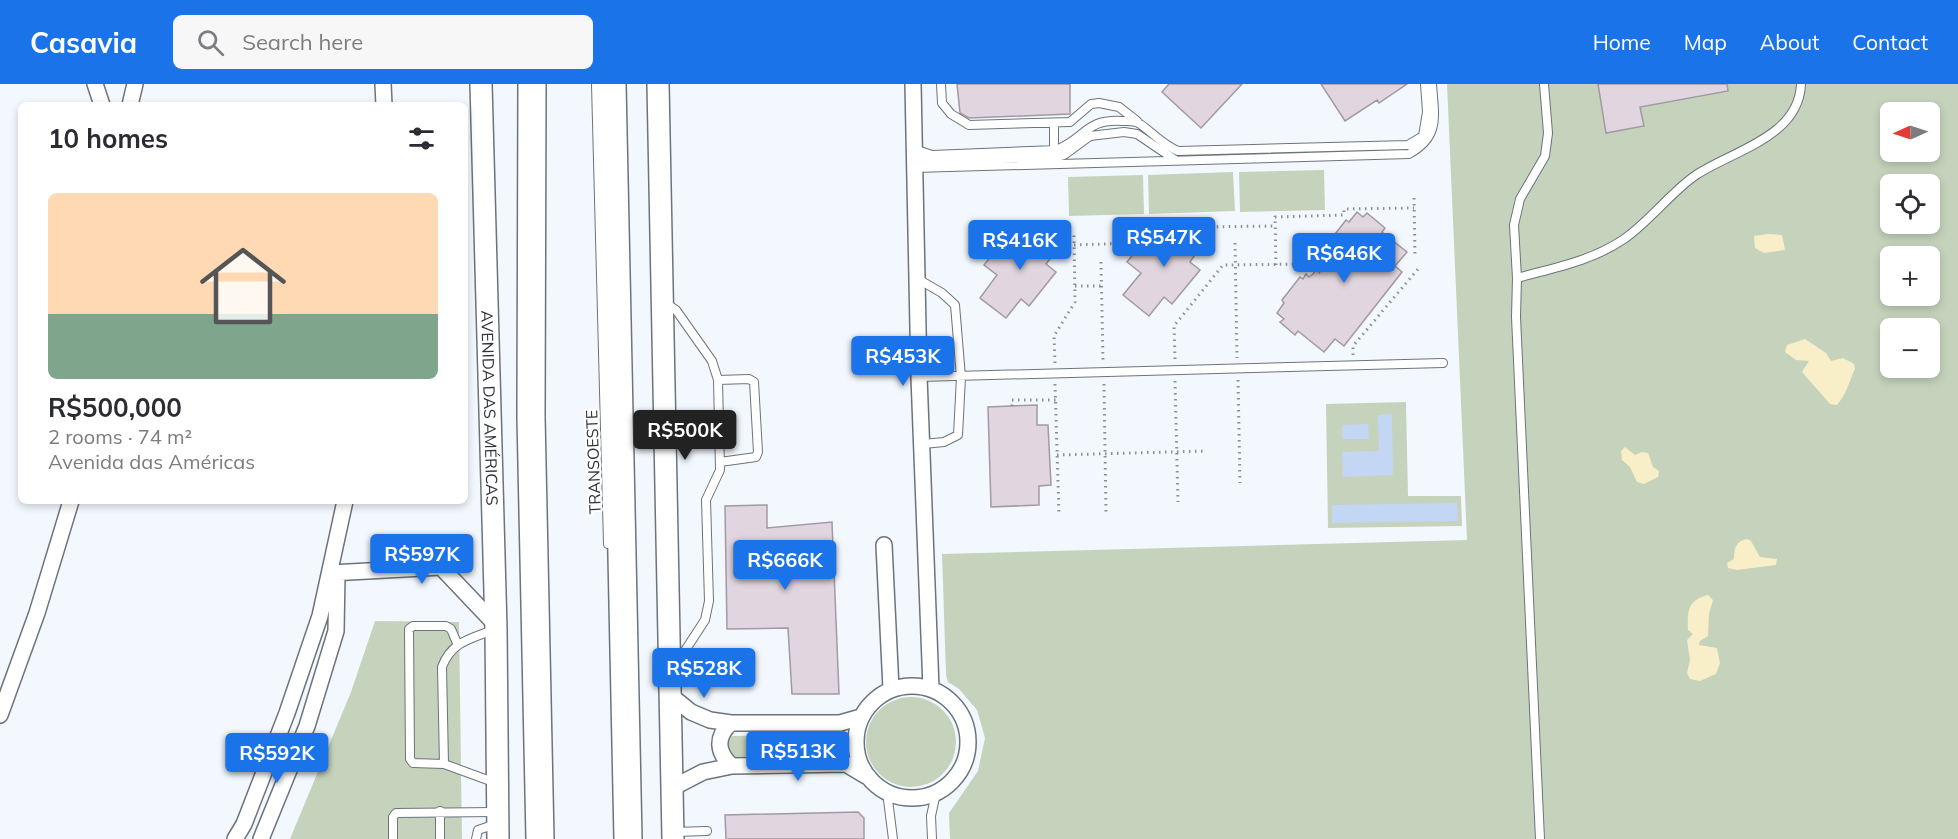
<!DOCTYPE html>
<html lang="en">
<head>
<meta charset="utf-8">
<style>
	:root { --surface:#fff; --page:#f7f7f7; --text:#2b2b33; --muted:#7c7c81; --line:#e1e1e2; --accent:#1a73e8 }
	body { margin:0; font-family:Mulish,sans-serif; background:var(--page); color:var(--text); height:100vh; display:flex; flex-direction:column; font-size:22px; white-space:nowrap }
	* { box-sizing:border-box; margin:0 }
	p { font-size:20px; color:var(--muted) }
	.icon { flex:none; width:33px; height:33px; fill:none; stroke:currentColor; stroke-width:2; stroke-linecap:round; stroke-linejoin:round }
	.map { position:relative; flex:1; overflow:hidden }
	.sheet { position:absolute; left:18px; top:18px; width:450px; height:402px; display:flex; flex-direction:column; background:var(--surface); border-radius:9px; box-shadow:0 3px 9px #0003 }
	.sheet>* { flex:none }
	.needle { width:39px; rotate:267deg }
	.buttons { position:absolute; left:1880px; top:18px; display:grid; gap:12px }
	.buttons a { display:grid; place-items:center; width:60px; height:60px; border-radius:9px; background:var(--surface); box-shadow:0 3px 9px #0003; font-size:30px }
	.price { position:absolute; translate:-50% -51px; padding:0 14px; border-radius:6px; background:var(--accent); color:#fff; font-size:20px; line-height:39px; filter:drop-shadow(0 2px 3px #0008) }
	.price::after { content:''; position:absolute; left:50%; top:36px; width:18px; height:14px; margin-left:-9px; background:inherit; clip-path:polygon(0 0,100% 0,50% 100%) }
	.price.selected { background:#222; color:#fff }
	ul { padding:0; list-style:none }
	li { display:grid; align-content:center; gap:12px; height:318px; padding:0 30px }
	li+li { border-top:2px solid var(--line) }
	li span { display:grid; place-items:center; height:186px; border-radius:9px; color:#555 }
	li>.icon { margin-inline-start:auto }
	span .icon { width:108px; height:108px; fill:#fffc; stroke-width:1 }
	li b { font-size:26px }
	h2 { display:flex; justify-content:space-between; align-items:center; height:72px; padding:0 30px; font-size:26px }
	header { display:flex; align-items:center; gap:36px; box-sizing:border-box; height:84px; padding:0 30px; background:var(--accent); color:#fff }
	header strong { font-size:28px }
	nav { display:flex; gap:33px; margin-inline-start:auto; font-size:21px }
	.search { width:420px; height:54px; background:var(--page); display:flex; align-items:center; gap:15px; box-sizing:border-box; padding:0 21px; border-radius:9px; color:var(--muted); font-size:22px }
	.map>svg:first-child { display:block }
	.green { fill:#c5d3bc; fill-rule:evenodd }
	.sand { fill:#f8eec8 }
	.water { fill:#c3d6f4 }
	.building { fill:#e1d6df; stroke:#a299a1; stroke-width:1.5 }
	.lines { fill:none; stroke-linecap:round; stroke-linejoin:round }
	.lane-casing { stroke:#6b747c; stroke-width:10 }
	.street-casing { stroke:#6b747c; stroke-width:18 }
	.secondary-casing { stroke:#6b747c; stroke-width:24 }
	.highway-casing { stroke:#6b747c; stroke-width:30 }
	.path { stroke:#8b8f94; stroke-width:3; stroke-dasharray:1.5 4.5; stroke-linecap:butt }
	.lane { stroke:#fff; stroke-width:8 }
	.street { stroke:#fff; stroke-width:15 }
	.secondary { stroke:#fff; stroke-width:21 }
	.highway { stroke:#fff; stroke-width:27 }
	.labels { text-anchor:middle; dominant-baseline:central; stroke-width:4.5; stroke-linejoin:round; paint-order:stroke }
	.street-label { font-size:16px; fill:#303337; stroke:#fff }
</style>
</head>
<body>
<header>
<strong>Casavia</strong>
<div class="search"><svg class="icon" aria-label="search" viewBox="0 0 24 24"><circle cx="10" cy="10" r="6"/><path d="M15 15l6 6"/></svg>Search here</div>
<nav><a>Home</a><a>Map</a><a>About</a><a>Contact</a></nav>
</header>
<div class="map">
<svg width="1958" height="755" viewBox="0 0 1958 755">
	<rect width="100%" height="100%" fill="#f2f8fe"/>
	<path class="green" d="M1447,0H1958V755H950L949,729L978,687L985,654L977,626L959,605L948,598L946,591L942,470L1467,456ZM1890,28H1929V68H1890ZM1890,100H1929V140H1890ZM1890,172H1929V212H1890ZM1890,244H1929V284H1890Z
		M1324,86L1325,126L1240,128L1239,88Z
		M1233,88L1235,127L1149,130L1148,91Z
		M1143,91L1144,130L1069,132L1068,93Z
		M1406,318L1408,412H1461L1462,442L1328,444L1326,320Z
		M375,537L459,538L462,755H290L351,608Z
		M866 658a45 45 0 1 1 90 0a45 45 0 1 1-90 0Z
		M829,651L837,653L840,660L837,668L828,671L732,673L726,670L725,656L731,652Z"/>
	<path class="sand" d="M1768,150L1782,151L1785,166L1764,169L1755,164L1754,152Z
		M1805,255L1826,269L1831,277L1843,274L1854,280L1855,285C1849,298 1846,311 1837,321L1830,320L1802,288L1809,277L1796,276L1785,268L1787,261Z
		M1625,363L1635,371L1642,368L1648,369L1653,383L1659,387L1658,393L1644,400L1637,398L1630,383L1622,376L1621,367Z
		M1747,455L1751,457L1760,473L1777,475L1776,481L1737,486L1728,484L1727,479L1734,475C1734,464 1736,457 1747,455Z
		M1708,511L1713,516L1709,530L1708,552L1700,557L1699,561L1717,564L1720,579L1716,590L1700,597L1690,595L1687,589L1690,576L1687,556L1693,550L1688,546C1687,527 1688,516 1708,511Z"/>
	<path class="water" d="M1392,330L1393,391L1343,393L1342,368L1379,367L1378,331Z
		M1368,340L1369,355H1342V341Z
		M1457,419L1458,437L1332,439V421Z"/>
	<path class="building" d="M957,0H1070V30L969,34L960,29Z
		M1169,0H1242L1201,44L1162,8Z
		M1321,0H1407L1379,19L1377,16L1345,37Z
		M1598,0H1727L1728,7L1640,23L1644,42L1606,49Z
		M1357,128L1363,133L1367,129L1385,144L1382,148L1407,168L1395,182L1402,188L1344,262L1335,255L1324,268L1298,247L1295,251L1280,238L1284,235L1277,229L1284,219L1282,216L1300,193L1303,195L1306,190L1309,193L1313,190L1329,169L1326,167L1330,162L1328,159L1346,136L1349,138Z
		M1178,138L1205,156L1190,178L1200,186L1172,220L1164,213L1149,232L1123,211L1141,189L1127,178L1147,153L1158,162Z
		M1038,140L1062,160L1046,180L1056,188L1029,222L1021,215L1006,234L980,214L997,191L984,181L1005,154L1018,165Z
		M1037,321V341H1048L1051,401L1039,402V421L991,423L988,323Z
		M767,421V444L832,438L839,610H792L788,544L727,545L725,422Z
		M858,728L864,734V755H726L725,731Z"/>
	<g class="lines">
		<g class="lane-casing">
			<path id="lane" d="M596,0L608,460
				M941,0L942,19L951,30L969,41L1070,38L1091,20L1099,19L1119,23L1137,37
				M914,65L932,71L1056,66C1087,54 1084,35 1122,37C1128,37 1135,36 1140,40C1153,49 1162,60 1178,67L1408,61L1423,52L1427,28L1425,0
				M1054,66V41
				M915,76L1054,74L1064,71L1090,52L1124,48L1137,50L1174,75
				M915,84L1409,70C1441,52 1434,32 1432,0
				M1517,194L1514,141L1520,115L1545,72L1548,49L1544,0
				M918,195L942,209L955,221L961,293L958,351L944,358L923,360
				M666,219L676,226L712,277L718,296L720,386L706,416L709,517L705,536L675,582
				M919,293L1443,279
				M718,296L749,295L754,298L758,368L756,373L720,378
				M493,546C470,555 451,558 442,583L444,680L496,699
				M444,680L413,679L410,675L409,545L413,542H446L451,545L457,559
				M887,708L893,755
				M440,727V755
				M674,748L707,747
				M393,755V733L396,729L496,728
				M476,755L478,746L496,740
				M932,755L931,732L936,709
				M1540,755L1516,233L1517,194C1553,184 1592,177 1624,155C1650,137 1672,107 1696,91C1732,67 1799,53 1801,0"/>
		</g>
		<g class="street-casing">
			<path id="street" d="M95,0L102,21
				M383,0L384,21
				M913,0L919,293L931,604
				M130,21L135,0
				M884,461L891,605
				M331,489L441,483L496,541
				M856 658a56 56 0 1 1 112 0a56 56 0 1 1-112 0Z
				M669,610L691,628L710,636L731,639H840L861,633
				M0,631L37,529L71,417
				M731,639C715,653 717,669 732,682
				M672,704L703,688L732,682L846,680L866,692
				M235,755L244,740L287,629L320,532L345,417
				M261,755L307,642L336,547L337,490"/>
		</g>
		<g class="secondary-casing">
			<g id="secondary">
				<path id="s1" d="M481,0L496,545L498,755"/>
				<path d="M658,0L673,755"/>
			</g>
		</g>
		<g class="highway-casing">
			<path id="highway" d="M532,0L531,333L540,755
				M612,0L628,755"/>
		</g>
		<path class="path" d="M1414,114L1415,173
			M1235,159L1237,274
			M1074,161L1136,159L1154,136L1199,135V143L1275,142
			M1101,178L1103,278
			M1276,181L1275,133L1344,131V125L1414,124
			M1075,202H1101
			M1353,271V262L1418,185
			M1175,275L1174,242L1223,181L1309,180L1322,190
			M1055,279L1054,252L1075,218L1074,151
			M1238,296L1240,399
			M1175,297L1178,418
			M1055,300L1059,431
			M1104,300L1106,429
			M1012,322V316H1056
			M1057,371L1206,367"/>
		<use href="#lane" class="lane"/>
		<use href="#street" class="street"/>
		<use href="#secondary" class="secondary"/>
		<use href="#highway" class="highway"/>
	</g>
	<g class="labels">
		<g class="street-label">
			<text stroke="none"><textPath href="#s1" startOffset="324">AVENIDA DAS AMÉRICAS</textPath></text>
			<text transform="translate(593 378) rotate(-92)">TRANSOESTE</text>
		</g>
	</g>
</svg>
<div class="buttons">
<a><svg class="needle" viewBox="-14 -14 28 28"><path d="M0-13l5 13h-10z" fill="#e53935"/><path d="M0 13l5-13h-10z" fill="#7c7c81"/></svg></a>
<a><svg class="icon" aria-label="locate" viewBox="0 0 24 24"><circle cx="12" cy="12" r="6"/><path d="M12 2v4M12 18v4M2 12h4M18 12h4"/></svg></a>
<a>+</a>
<a>−</a>
</div>
<b class="price" style="left:1164px;top:184px">R$547K</b>
<b class="price" style="left:1020px;top:187px">R$416K</b>
<b class="price" style="left:1344px;top:200px">R$646K</b>
<b class="price" style="left:903px;top:303px">R$453K</b>
<b class="price selected" style="left:685px;top:377px">R$500K</b>
<b class="price" style="left:422px;top:501px">R$597K</b>
<b class="price" style="left:785px;top:507px">R$666K</b>
<b class="price" style="left:704px;top:615px">R$528K</b>
<b class="price" style="left:798px;top:698px">R$513K</b>
<b class="price" style="left:277px;top:700px">R$592K</b>
<section class="sheet">
<h2>10 homes<svg class="icon" aria-label="filters" viewBox="0 0 24 24"><path d="M4 7h16M4 17h16"/><circle cx="9" cy="7" r="2"/><circle cx="15" cy="17" r="2"/></svg></h2>
<ul>
<li><span style="background:linear-gradient(#ffd9b3 65%,#7fa58c 0)"><svg class="icon" aria-label="home" viewBox="0 0 24 24"><path d="M3 11l9-7 9 7M6 9v11h12V9"/></svg></span><div><b>R$500,000</b><p>2 rooms · 74 m²</p><p>Avenida das Américas</p></div></li>
</ul>
</section>
</div>
</body>
</html>
